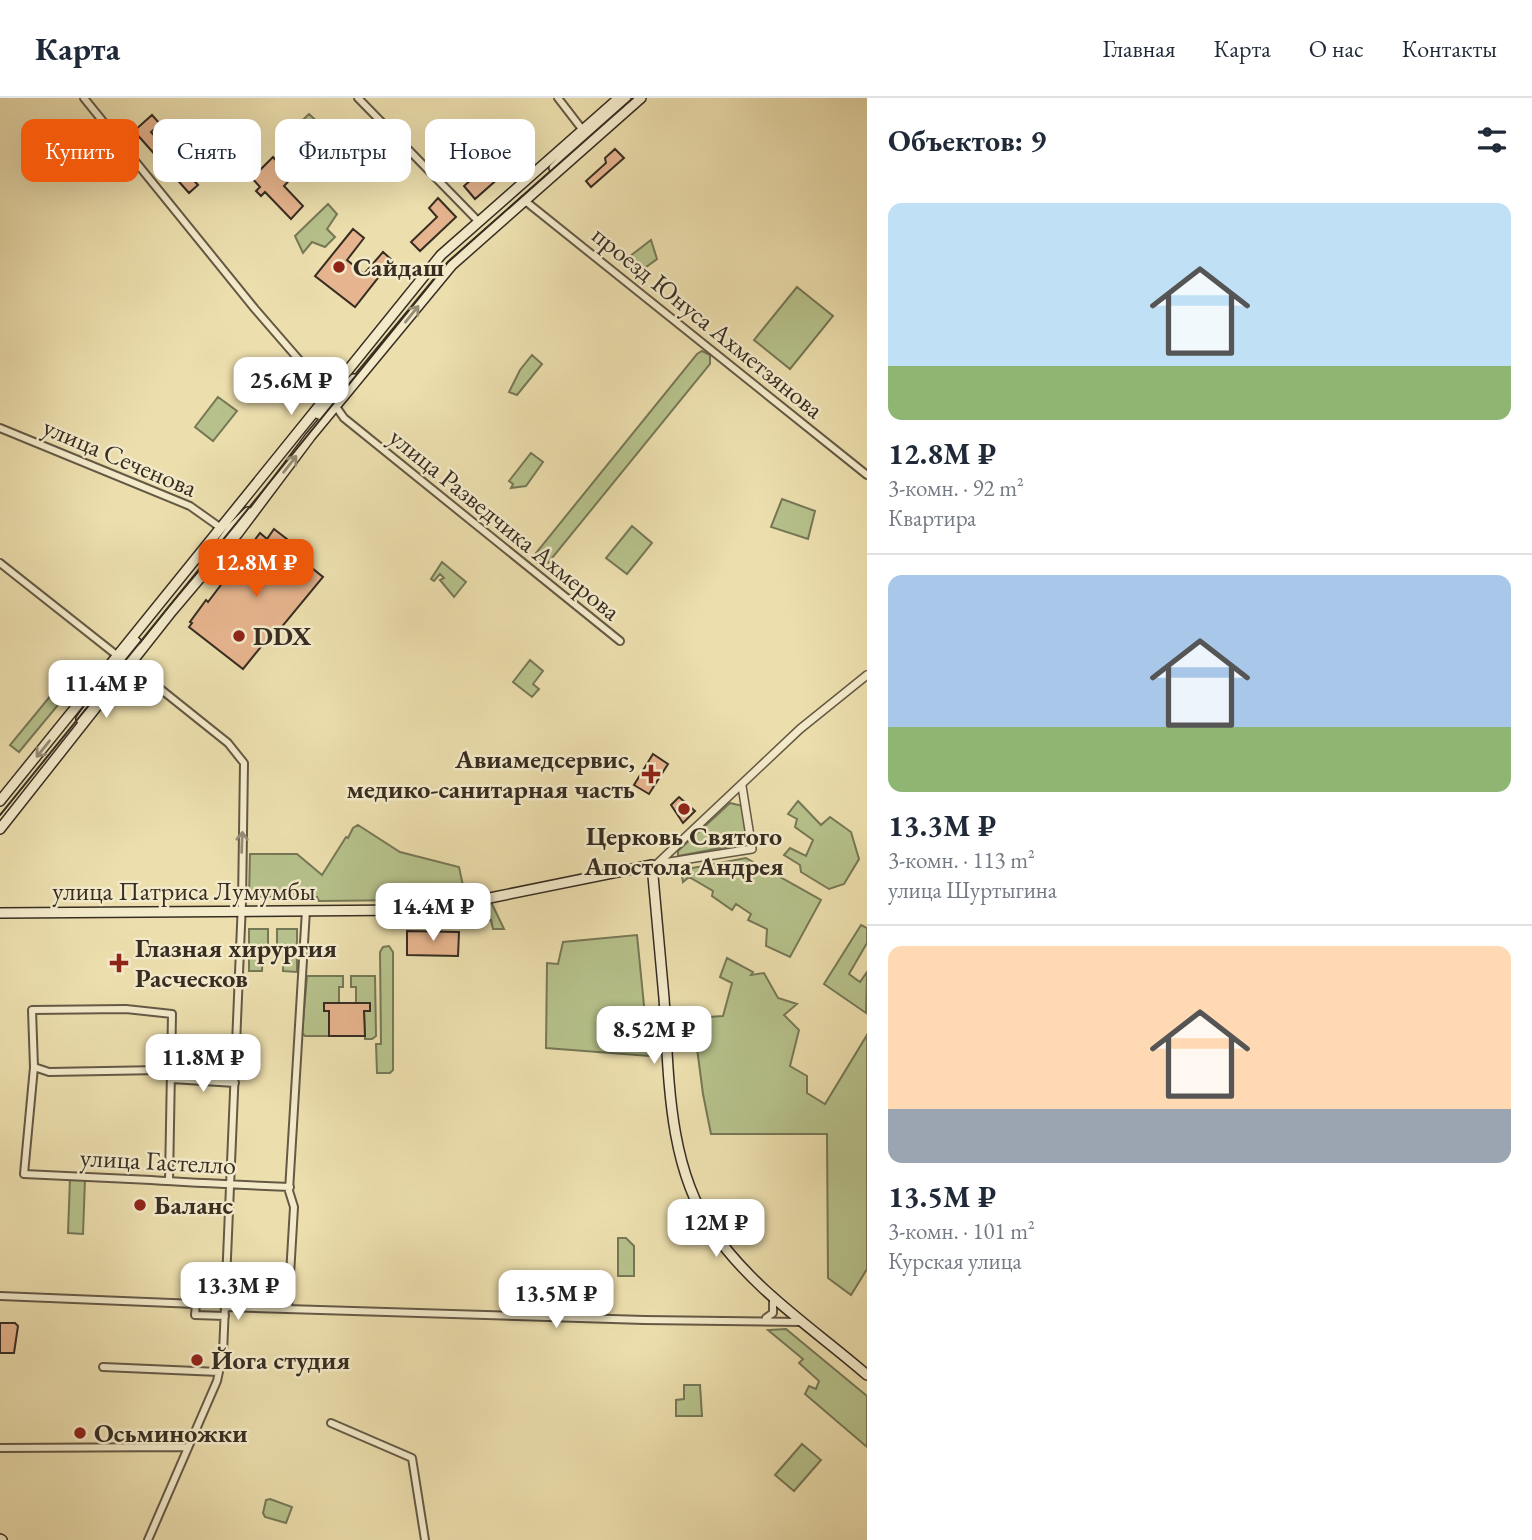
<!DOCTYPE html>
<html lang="ru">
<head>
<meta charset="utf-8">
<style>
	:root { --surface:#fff; --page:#f2f2f3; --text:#1f2937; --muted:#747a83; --line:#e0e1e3; --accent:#ea580c }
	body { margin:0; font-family:"EB Garamond",serif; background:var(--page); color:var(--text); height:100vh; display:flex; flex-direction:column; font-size:26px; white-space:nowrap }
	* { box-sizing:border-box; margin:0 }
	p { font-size:23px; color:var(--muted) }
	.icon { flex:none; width:38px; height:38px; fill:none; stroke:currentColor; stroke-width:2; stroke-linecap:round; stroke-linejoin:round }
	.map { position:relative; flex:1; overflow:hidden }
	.side { display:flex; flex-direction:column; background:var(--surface); width:665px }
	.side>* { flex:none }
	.banner { position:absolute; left:21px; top:21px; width:665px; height:63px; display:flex; gap:14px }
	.price { position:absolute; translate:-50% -60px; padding:0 16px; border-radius:14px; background:#fff; color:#222; font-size:23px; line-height:46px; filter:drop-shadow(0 2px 4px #0008) }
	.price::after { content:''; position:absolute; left:50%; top:42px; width:21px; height:16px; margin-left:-10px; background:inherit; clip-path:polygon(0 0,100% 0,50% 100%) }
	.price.on { background:var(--accent); color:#fff }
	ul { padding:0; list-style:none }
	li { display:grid; align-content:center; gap:14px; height:371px; padding:0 21px }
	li+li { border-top:2px solid var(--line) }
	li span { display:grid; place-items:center; height:217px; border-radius:14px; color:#555 }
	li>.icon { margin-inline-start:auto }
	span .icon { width:126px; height:126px; fill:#fffc; stroke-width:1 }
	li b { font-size:30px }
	h2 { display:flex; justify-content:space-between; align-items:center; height:84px; padding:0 21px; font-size:30px }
	.chip { padding:0 24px; border-radius:14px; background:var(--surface); box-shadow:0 7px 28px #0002; font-size:24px; line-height:63px }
	.chip.on { background:var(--accent); color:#fff }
	header { display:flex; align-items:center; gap:42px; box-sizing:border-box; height:98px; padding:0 35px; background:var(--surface); border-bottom:2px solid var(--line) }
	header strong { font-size:33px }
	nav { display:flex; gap:38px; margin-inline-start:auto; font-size:24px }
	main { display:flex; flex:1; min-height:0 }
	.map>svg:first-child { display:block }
	.green { fill:#b6c18b; stroke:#767756; stroke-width:2 }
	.building { fill:#e6b48e; stroke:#372d22; stroke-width:2 }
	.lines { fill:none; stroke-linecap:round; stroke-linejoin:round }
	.minor-casing { stroke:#645945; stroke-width:10 }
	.tertiary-casing { stroke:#645945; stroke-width:10 }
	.secondary-casing { stroke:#372d22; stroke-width:12 }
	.minor { stroke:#f3eaca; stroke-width:6 }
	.tertiary { stroke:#f3eaca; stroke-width:7 }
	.secondary { stroke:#f3eaca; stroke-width:9 }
	.tram { stroke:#372d22; stroke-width:2 }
	.oneway { stroke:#958c76 }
	.poi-dot { fill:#8f2418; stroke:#f3eaca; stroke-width:2.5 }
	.labels { text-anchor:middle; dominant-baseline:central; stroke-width:5; stroke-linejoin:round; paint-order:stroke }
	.poi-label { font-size:26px; font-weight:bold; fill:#372d22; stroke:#f3eaca; text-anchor:start }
	.street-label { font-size:26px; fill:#372d22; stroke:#f3eaca }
</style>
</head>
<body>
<header>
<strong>Карта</strong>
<nav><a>Главная</a><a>Карта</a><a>О нас</a><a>Контакты</a></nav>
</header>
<main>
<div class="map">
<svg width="867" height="1442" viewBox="0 0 867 1442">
	<rect width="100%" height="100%" fill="#ecdead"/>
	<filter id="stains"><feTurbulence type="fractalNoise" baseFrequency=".00286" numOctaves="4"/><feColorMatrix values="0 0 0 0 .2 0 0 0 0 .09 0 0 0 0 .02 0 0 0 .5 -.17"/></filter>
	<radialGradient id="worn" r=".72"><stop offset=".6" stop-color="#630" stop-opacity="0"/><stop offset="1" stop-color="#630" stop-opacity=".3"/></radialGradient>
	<path class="green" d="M309,16L325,31L305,51L289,35Z
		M328,106L337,116L327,131L335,139L325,149L312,144L303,155L295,138Z
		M651,142L657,161L635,177L625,162Z
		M797,189L833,218L790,271L754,242Z
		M702,253L710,257V266L548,465H537L536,455L697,256Z
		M532,257L542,266L517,297L509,294L520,272Z
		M218,299L237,313L213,343L195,329Z
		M531,355L543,364L526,388L511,390L513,386L509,383Z
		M782,401L815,413L808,441L771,429Z
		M632,428L652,445L627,476L606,460Z
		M442,464L466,484L454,499L440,482L444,480L440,476L434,483L431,481Z
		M530,562L543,573L533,586L539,591L532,599L513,584Z
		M52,596L57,600L58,607L19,654L10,647Z
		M798,703L821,727L830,719L851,734L859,761L844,786L829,791L801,774L800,767L784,757L790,750L806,758L813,742L795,729L797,721L788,716Z
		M730,705L743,708L746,743L742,746L678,758V753Z
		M358,727L400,754L459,769L464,792L411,802L319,803L317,799H249L250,756H297L322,777L346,739L348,740L353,730Z
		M746,760L821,802L790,859L766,848L767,831L748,822L751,816L736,806L732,812L712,798L713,793L689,779L683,784L681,772Z
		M492,806L504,831H493L491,822L466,824L465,814L470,810Z
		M861,827L867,830V845L849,876L860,884L867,874L866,915L824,886Z
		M249,831H268V849H263L262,873H249Z
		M277,831H297V874L283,873L284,849H277Z
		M637,837L649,958L546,950L547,865L558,866L563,844Z
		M389,848L393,854V972L390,975H377L376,946H381L380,854L383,849Z
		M727,860L753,874L751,877L764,875L778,900L797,906L784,917L799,932L790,968L807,978V995L825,1006L867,937V1171L851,1197L828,1180L827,1036H711L703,996L693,920L723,918L732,885L720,879Z
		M307,878H343V889H339V905H324L325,913H329V938H305L302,935Z
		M351,878H375L376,938L372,941H365L364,913H370V905H356V889H351Z
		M70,1080L85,1081L83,1136L68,1135Z
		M618,1140H626L634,1148V1178H618Z
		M786,1231L867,1298V1349L805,1296L809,1288L816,1291L819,1283L799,1265L803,1261L768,1232Z
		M684,1287H700L702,1318H676V1302L684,1301Z
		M802,1346L821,1362L794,1393L775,1377Z
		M270,1401L292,1409L286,1425L265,1419L263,1415L266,1402Z"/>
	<path class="building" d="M152,17L160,26L151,34L198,87L189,95L134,33Z
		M506,51L517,64L475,101L464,88Z
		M615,51L624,60L591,89L586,83L606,65L605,60Z
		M273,59L279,66L283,63L295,76L284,88L303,108L291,121L265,94L261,98L256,93L260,89L252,80Z
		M438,100L456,119L420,153L411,144L437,119L429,110Z
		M353,131L364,140L347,162L364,176L383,154L392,162L355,209L315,178Z
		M274,431L292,445L290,448L304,459L302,462L323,479L271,542L268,540L243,571L189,529L192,525L190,524L206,502L208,504L260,435L267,441Z
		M653,656L668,666L649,696L634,687Z
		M679,699L695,713L683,725L671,707Z
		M407,833L459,834L458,858L407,857Z
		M324,905H370V913H364L365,938H329V913H324Z
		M0,1225H15L18,1228L14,1255H0Z"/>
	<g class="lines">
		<g class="minor-casing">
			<path id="minor" d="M84,0L255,211L320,286L344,320L620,543
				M358,0L479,124
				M558,0L585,35
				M524,102L867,377
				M0,330L190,408L221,430
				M0,465L119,559
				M128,565L228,645L244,665L242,804L223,1255L217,1283L148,1442
				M34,969L49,974L161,972L172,981L235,985
				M169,1083L172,916L126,911L32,912L34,969L24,1076L151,1082C197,1085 243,1087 290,1089
				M0,1198L196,1206L195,1217L225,1218
				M225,1209L644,1222L801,1224
				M288,1211L294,1109L289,1093L306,812
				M766,1220L773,1215V1198
				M103,1269L219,1274
				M331,1325L412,1360L425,1442
				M0,1350L187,1349"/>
		</g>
		<g class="tertiary-casing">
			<path id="tertiary" d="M657,766L800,631L867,577
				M657,766L752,751L742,688"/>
		</g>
		<g class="secondary-casing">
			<path id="secondary" d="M554,70L626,0
				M319,316L354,281
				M208,463L232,430L248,414
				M81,621L136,544
				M0,703L441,157L619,0
				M0,731L172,513L238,435L310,339L452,167L641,0
				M0,815L411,812L445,809L652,767C656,811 660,855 664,900C669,976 667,1066 712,1132C752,1191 814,1231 867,1277
				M0,1441L2,1442"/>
		</g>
		<use href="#minor" class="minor"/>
		<use href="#tertiary" class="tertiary"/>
		<use href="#secondary" class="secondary"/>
		<path class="tram" d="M0,717L448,164L633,0"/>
	</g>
	<defs><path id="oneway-shaft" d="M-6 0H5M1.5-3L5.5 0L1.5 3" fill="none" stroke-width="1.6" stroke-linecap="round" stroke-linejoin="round" transform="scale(1.75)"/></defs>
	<g class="oneway">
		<use href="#oneway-shaft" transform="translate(412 216) rotate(-51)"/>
		<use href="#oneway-shaft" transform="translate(290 366) rotate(-52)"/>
		<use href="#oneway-shaft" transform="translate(43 651) rotate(129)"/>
		<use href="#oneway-shaft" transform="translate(242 744) rotate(-88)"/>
	</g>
	<g class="poi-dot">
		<circle cx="339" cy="169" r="7"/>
		<circle cx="239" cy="538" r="7"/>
		<path d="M647.5 665.5h7v7h7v7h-7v7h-7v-7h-7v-7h7z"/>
		<circle cx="684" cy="711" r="7"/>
		<path d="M115.5 854.5h7v7h7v7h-7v7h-7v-7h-7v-7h7z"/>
		<circle cx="140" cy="1107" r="7"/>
		<circle cx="197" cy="1262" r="7"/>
		<circle cx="80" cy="1335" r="7"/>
	</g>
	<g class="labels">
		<g class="poi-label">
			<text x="353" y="169">Сайдаш</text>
			<text x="253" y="538">DDX</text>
			<text x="635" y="661" text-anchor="end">Авиамедсервис,<tspan x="635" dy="30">медико-санитарная часть</tspan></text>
			<text x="684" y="738" text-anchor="middle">Церковь Святого<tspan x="684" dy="30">Апостола Андрея</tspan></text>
			<text x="135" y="850">Глазная хирургия<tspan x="135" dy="30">Расческов</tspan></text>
			<text x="154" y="1107">Баланс</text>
			<text x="211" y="1262">Йога студия</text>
			<text x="94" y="1335">Осьминожки</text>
		</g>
		<g class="street-label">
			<text transform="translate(708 224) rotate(39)">проезд Юнуса Ахметзянова</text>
			<text transform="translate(120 359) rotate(23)">улица Сеченова</text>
			<text transform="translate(505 426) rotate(39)">улица Разведчика Ахмерова</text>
			<text x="184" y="793">улица Патриса Лумумбы</text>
			<text transform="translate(158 1063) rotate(3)">улица Гастелло</text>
		</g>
	</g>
	<rect width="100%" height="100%" filter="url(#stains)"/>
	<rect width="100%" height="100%" fill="url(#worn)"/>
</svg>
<b class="price" style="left:291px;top:319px">25.6M ₽</b>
<b class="price on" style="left:256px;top:501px">12.8M ₽</b>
<b class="price" style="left:106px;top:622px">11.4M ₽</b>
<b class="price" style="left:433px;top:845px">14.4M ₽</b>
<b class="price" style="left:654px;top:968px">8.52M ₽</b>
<b class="price" style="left:203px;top:996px">11.8M ₽</b>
<b class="price" style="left:716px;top:1161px">12M ₽</b>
<b class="price" style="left:238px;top:1224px">13.3M ₽</b>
<b class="price" style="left:556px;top:1232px">13.5M ₽</b>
<div class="banner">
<a class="chip on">Купить</a>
<a class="chip">Снять</a>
<a class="chip">Фильтры</a>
<a class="chip">Новое</a>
</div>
</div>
<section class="side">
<h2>Объектов: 9<svg class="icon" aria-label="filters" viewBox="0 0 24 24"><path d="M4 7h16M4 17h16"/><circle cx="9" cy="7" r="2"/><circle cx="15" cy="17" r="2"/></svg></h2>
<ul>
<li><span style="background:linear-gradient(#bfe0f5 75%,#8fb573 0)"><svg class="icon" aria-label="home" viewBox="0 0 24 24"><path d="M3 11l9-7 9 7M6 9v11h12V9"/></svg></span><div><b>12.8M ₽</b><p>3-комн. · 92 m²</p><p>Квартира</p></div></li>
<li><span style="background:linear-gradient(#a9c7e8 70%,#8fb573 0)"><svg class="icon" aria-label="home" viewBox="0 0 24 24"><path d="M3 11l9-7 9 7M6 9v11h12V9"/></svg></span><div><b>13.3M ₽</b><p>3-комн. · 113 m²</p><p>улица Шуртыгина</p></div></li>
<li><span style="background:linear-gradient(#ffd9b3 75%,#9aa5b1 0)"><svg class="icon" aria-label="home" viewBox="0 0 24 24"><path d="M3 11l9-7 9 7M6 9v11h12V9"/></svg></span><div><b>13.5M ₽</b><p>3-комн. · 101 m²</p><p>Курская улица</p></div></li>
</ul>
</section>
</main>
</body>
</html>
